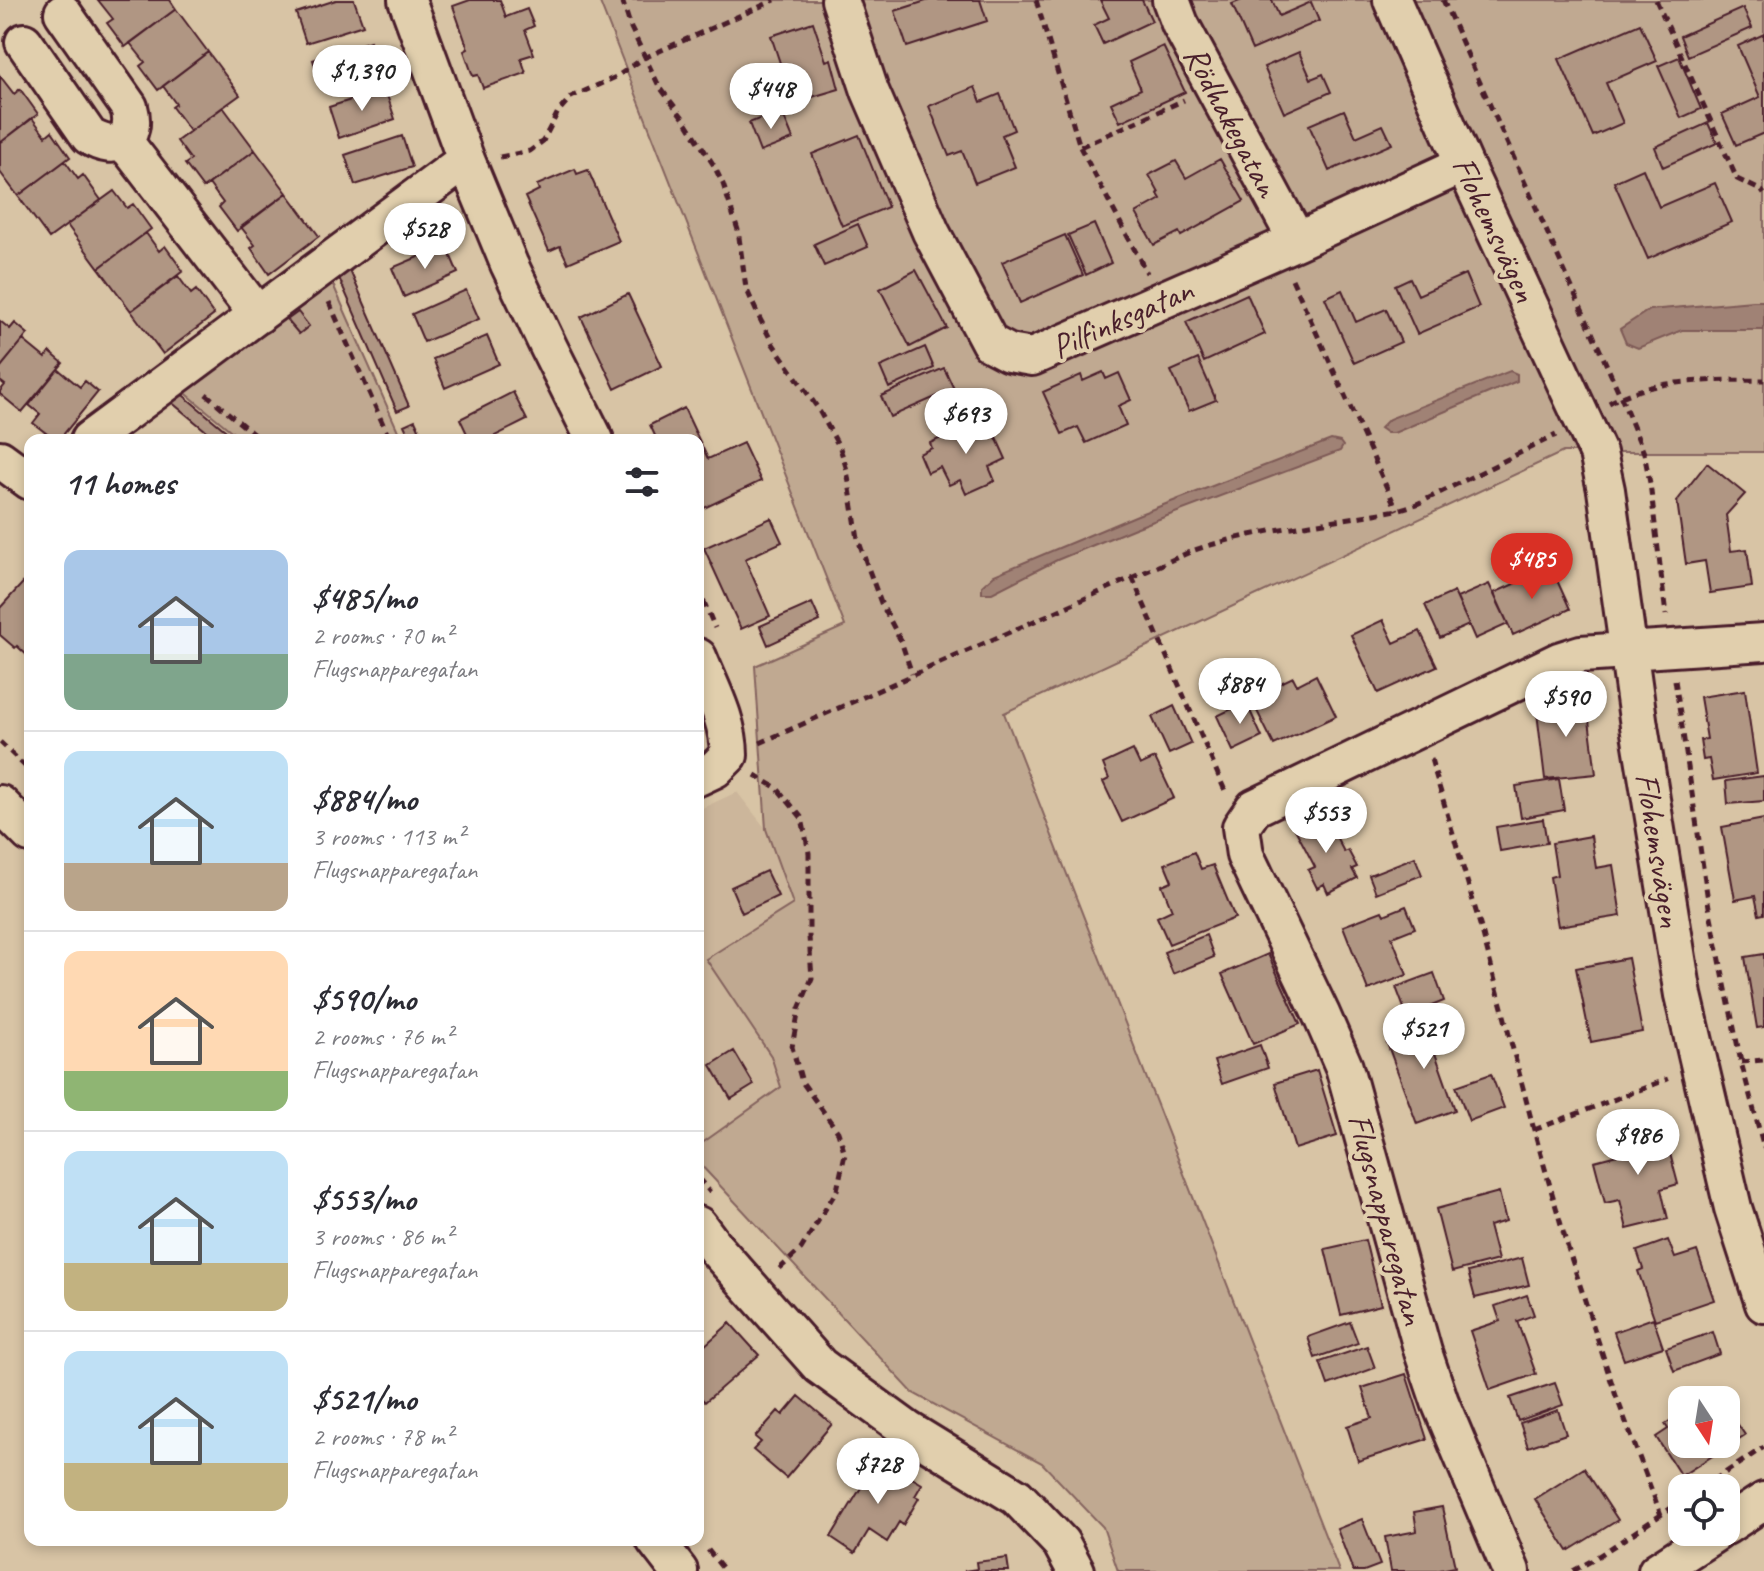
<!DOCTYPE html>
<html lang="en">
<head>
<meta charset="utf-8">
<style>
	:root { --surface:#fff; --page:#f7f7f7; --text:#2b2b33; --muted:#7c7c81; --line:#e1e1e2; --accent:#d93025 }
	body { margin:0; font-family:Caveat,sans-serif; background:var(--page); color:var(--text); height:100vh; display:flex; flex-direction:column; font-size:30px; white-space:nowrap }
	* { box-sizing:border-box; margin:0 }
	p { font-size:26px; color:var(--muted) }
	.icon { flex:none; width:44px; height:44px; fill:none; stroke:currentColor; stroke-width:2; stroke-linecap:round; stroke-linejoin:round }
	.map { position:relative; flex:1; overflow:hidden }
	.sheet { position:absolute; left:24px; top:434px; width:680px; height:1112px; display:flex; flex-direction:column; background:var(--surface); border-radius:16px; box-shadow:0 4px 12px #0003 }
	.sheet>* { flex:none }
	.needle { width:52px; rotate:168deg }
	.fabs { position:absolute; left:1668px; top:1386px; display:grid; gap:16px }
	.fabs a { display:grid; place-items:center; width:72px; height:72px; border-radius:16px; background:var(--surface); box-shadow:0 4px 12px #0003; font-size:40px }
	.price { position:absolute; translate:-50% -68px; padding:0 18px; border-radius:28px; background:#fff; color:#222; font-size:26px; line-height:52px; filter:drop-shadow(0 2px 4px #0008) }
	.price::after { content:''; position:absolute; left:50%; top:48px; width:24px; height:18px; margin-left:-12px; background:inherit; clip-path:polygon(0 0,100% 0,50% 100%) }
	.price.current { background:var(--accent); color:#fff }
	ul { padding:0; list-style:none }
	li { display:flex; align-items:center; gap:24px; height:200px; padding:0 40px }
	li+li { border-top:2px solid var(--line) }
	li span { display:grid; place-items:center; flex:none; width:224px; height:160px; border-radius:16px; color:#555 }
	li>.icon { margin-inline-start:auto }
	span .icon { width:96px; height:96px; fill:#fffc; stroke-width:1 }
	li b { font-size:34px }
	h2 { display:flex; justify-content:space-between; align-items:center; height:96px; padding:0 40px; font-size:34px }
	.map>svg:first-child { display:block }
	.built { fill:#ccb69b }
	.green { fill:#c0a991; stroke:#85645e; stroke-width:2 }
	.water { fill:#a08275; stroke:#7e5a57; stroke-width:2 }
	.building { fill:#b09683; stroke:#4a1f2b; stroke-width:2 }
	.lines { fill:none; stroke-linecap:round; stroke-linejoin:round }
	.minor-casing { stroke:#4a1f2b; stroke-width:42 }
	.path { stroke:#4a1f2b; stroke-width:5; stroke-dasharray:8 6; stroke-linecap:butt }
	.minor { stroke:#e1cfad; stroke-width:36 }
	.labels { text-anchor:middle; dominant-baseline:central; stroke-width:8; stroke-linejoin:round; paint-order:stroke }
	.street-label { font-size:34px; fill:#4a1f2b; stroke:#e1cfad }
</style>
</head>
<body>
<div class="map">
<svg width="1764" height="1571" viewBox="0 0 1764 1571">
	<rect width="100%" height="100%" fill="#d8c4a5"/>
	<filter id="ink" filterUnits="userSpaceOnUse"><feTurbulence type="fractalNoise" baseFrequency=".0125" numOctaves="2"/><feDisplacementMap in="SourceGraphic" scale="16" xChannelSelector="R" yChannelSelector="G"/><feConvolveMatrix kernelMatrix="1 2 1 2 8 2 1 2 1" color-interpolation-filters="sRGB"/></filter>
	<g filter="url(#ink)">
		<path class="built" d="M737,792L766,829L793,904L706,959L771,1056L782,1088L698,1146V810Z"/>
		<path class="green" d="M599,0H1764V452H1563L1004,713L1339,1571H1118L1103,1527L1042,1463L913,1393L698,1162V1146L781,1087L771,1056L706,959L793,904L766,829L755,666L845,626Z
			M331,280L402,440H242L176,385Z"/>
		<path class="water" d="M1753,301H1764V330H1682L1638,348L1626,343L1620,329L1649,310Z
			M1510,371L1517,374V381L1394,433H1387L1380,428L1389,419Z
			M1331,440L1340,442L1343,446L1340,451L1135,528L1057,560L992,593H982V586L994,575L1140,514Z"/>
		<path class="building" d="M98,0H170L176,9L125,47L107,23L113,19Z
			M336,0H354L363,25L306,43L296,13Z
			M470,0H500L506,17L527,9L534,26L525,30L534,54L521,58L526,73L483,88L478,75L473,76L464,51L468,49L453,6Z
			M929,0H980L987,21L907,47L895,11Z
			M1100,0H1142L1152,21L1103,44L1094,25L1109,18Z
			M1242,0H1272L1279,16L1311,2L1319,21L1252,50L1232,4Z
			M1743,8L1752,28L1688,56L1680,36Z
			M176,9L208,52L158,90L140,66L145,62L130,43Z
			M813,22L826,61L831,59L839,89L775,108L763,72L781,66L771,36Z
			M1640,24L1657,61L1606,83L1623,123L1593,136L1559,59Z
			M1764,34V133L1736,145L1722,114L1760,97L1738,46Z
			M370,41L379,71L323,90L313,60Z
			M1163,46L1185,92L1120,122L1111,103L1141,89L1129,62Z
			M208,52L240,95L190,131L172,107L176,104L163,86Z
			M1299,52L1311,79L1323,74L1331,92L1284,113L1264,67Z
			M1679,57L1701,109L1681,118L1658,66Z
			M0,76L14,94L20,89L38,114L0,143Z
			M975,87L981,102L1000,94L1014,130L1002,135L1015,167L975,183L962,151L949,156L929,106Z
			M385,89L395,119L339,138L329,107Z
			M223,107L255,150L203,188L185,164L191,160L177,141Z
			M781,110L793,139L760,152L749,123Z
			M1344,110L1356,137L1383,125L1392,144L1329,171L1309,125Z
			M32,118L46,136L52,131L70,157L18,196L0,172V143Z
			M1708,123L1717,143L1663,167L1655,147Z
			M859,135L888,207L842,226L812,154Z
			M402,136L412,167L355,185L345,155Z
			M255,150L287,193L237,231L219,207L223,203L209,184Z
			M1220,159L1244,201L1181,236L1179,232L1154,245L1136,213L1161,199L1158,194L1159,193L1149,175L1176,161L1186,178Z
			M65,161L78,179L83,175L101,200L49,238L18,196Z
			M575,169L577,174L588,170L619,241L568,263L560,246L549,251L525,197L539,190L537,185Z
			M1643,169L1659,207L1715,183L1732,222L1648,259L1614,182Z
			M114,191L127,208L133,204L151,229L99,268L67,225Z
			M287,193L319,236L269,274L251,248L255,245L241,227Z
			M858,224L868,247L824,266L814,244Z
			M1094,224L1111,263L1086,275L1068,235Z
			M146,233L159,251L165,246L183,271L131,311L99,268Z
			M1065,235L1083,275L1020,303L1002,262Z
			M446,245L458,273L404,297L392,268Z
			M348,266L409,406L397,411L336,271Z
			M916,270L947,328L910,347L880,289Z
			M1465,274L1479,307L1417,334L1395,285L1410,278L1418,295Z
			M178,276L191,294L196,290L214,315L163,354L131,311Z
			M466,290L479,319L424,342L412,314Z
			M1342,290L1356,322L1386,309L1401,342L1354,363L1325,298Z
			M628,294L662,366L615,389L581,317Z
			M1247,294L1265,334L1204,362L1186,322Z
			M298,312L309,326L299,334L287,320Z
			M0,321L10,329L15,323L28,334L0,368Z
			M487,336L499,364L445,388L433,359Z
			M23,340L45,358L50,352L63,363L22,412L0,394V391L5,385L0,381V368Z
			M925,347L934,368L889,388L880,367Z
			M1198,359L1216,400L1189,411L1171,371Z
			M944,368L954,389L890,417L881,396Z
			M58,369L80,387L85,381L98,392L59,440H55L33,423L40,414L29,405Z
			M1103,372L1106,379L1119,373L1131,400L1118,406L1126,425L1086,443L1078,427L1062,434L1043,392L1081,375L1083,381Z
			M178,391L237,440H217L170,401Z
			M513,392L527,420L487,440H470L460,419Z
			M684,408L708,459L743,443L761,481L698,511V440H657L650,425Z
			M987,417L1006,459L989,467L995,481L966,494L960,480L949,485L940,467L927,473L919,454L932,448L930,443Z
			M415,420L424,440H411L404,425Z
			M1707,463L1745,494L1726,515L1731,551L1747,549L1752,587L1710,593L1705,561L1686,564L1677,501Z
			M771,518L782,542L745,559L770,616L741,629L704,548Z
			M1551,567L1570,609L1513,635L1494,593Z
			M30,575V658L17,646L15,648L0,635V608Z
			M1489,584L1508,624L1475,639L1457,598Z
			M1454,592L1469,625L1440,638L1425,605Z
			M812,603L820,621L768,645L760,626Z
			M1383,620L1394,643L1420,631L1437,666L1378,693L1351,635Z
			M1316,675L1336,716L1274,745L1254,705L1272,696L1268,689L1293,677L1297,685Z
			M1745,690L1757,773L1713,780L1709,759L1703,760L1700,740L1707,739L1700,697Z
			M1586,697L1596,774L1545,779L1536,704Z
			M1246,702L1262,737L1233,751L1217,716Z
			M1174,706L1191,744L1169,754L1152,717Z
			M1133,750L1140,765L1155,758L1174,798L1122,822L1103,782L1109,779L1103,764Z
			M1764,776V801L1728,804L1726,781Z
			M1559,779L1564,810L1521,818L1516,786Z
			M1324,813L1344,852L1348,850L1357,867L1352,869L1357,878L1328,893L1324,884L1317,888L1308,870L1315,867L1295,829Z
			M1543,819L1547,843L1500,851L1496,827Z
			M1764,819V914L1759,915L1755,896L1735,900L1722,827Z
			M1591,836L1596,868L1613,865L1621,916L1558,926L1550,877L1557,875L1552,843Z
			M1194,852L1201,869L1213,865L1235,918L1169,944L1157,917L1172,910L1162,885L1172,881L1165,864Z
			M1415,857L1422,875L1376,893L1369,875Z
			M766,871L778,896L742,913L731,887Z
			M1406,906L1415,928L1392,937L1407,975L1368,990L1343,926L1382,911L1384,915Z
			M1206,935L1214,957L1173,974L1164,952Z
			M1268,954L1300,1024L1253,1044L1222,974Z
			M1764,954V1027L1757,1028L1745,957Z
			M1628,958L1642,1032L1591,1042L1576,968Z
			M1434,973L1444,1001L1407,1016L1396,987Z
			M1447,1021L1456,1045L1435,1053L1455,1110L1417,1124L1387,1043Z
			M1260,1045L1268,1068L1222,1084L1214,1061Z
			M734,1051L754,1085L731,1099L711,1065Z
			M698,1070L706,1080L698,1086Z
			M1317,1070L1337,1136L1295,1149L1275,1083Z
			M1491,1074L1504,1108L1469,1121L1456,1086Z
			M1652,1124L1658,1145L1667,1142L1678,1184L1661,1189L1668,1219L1627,1229L1620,1200L1605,1203L1594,1161L1621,1154L1616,1134Z
			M1499,1192L1506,1221L1489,1226L1498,1260L1452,1272L1436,1209Z
			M1365,1240L1381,1305L1341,1315L1325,1249Z
			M1668,1240L1675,1258L1697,1251L1714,1300L1655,1320L1638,1271L1643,1269L1637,1251Z
			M1522,1258L1529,1285L1475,1298L1468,1272Z
			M1527,1295L1534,1315L1517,1321L1536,1374L1490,1390L1470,1331L1500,1321L1495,1306Z
			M1653,1318L1663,1347L1624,1360L1614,1332Z
			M1350,1322L1358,1343L1315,1358L1308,1337Z
			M730,1323L759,1355L705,1402L698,1395V1342L703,1347Z
			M1713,1332L1720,1354L1674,1371L1666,1348Z
			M1367,1346L1375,1368L1328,1385L1320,1362Z
			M1406,1374L1427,1439L1358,1461L1347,1426L1372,1418L1362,1388Z
			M1555,1383L1563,1405L1518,1421L1510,1398Z
			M799,1396L832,1424L786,1478L753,1450L761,1442L755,1437L778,1411L783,1415Z
			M1726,1407L1745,1435L1681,1476L1656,1437L1668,1429L1665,1424L1682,1413V1444H1726Z
			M1558,1410L1566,1434L1528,1447L1520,1423Z
			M879,1458L922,1484L915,1496L919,1498L903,1525L899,1522L887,1542L869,1530L855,1553L831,1537Z
			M1584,1468L1618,1520L1568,1551L1535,1499Z
			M1442,1507L1455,1567L1435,1571H1391L1385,1537L1417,1531L1414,1512Z
			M1362,1519L1380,1565L1364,1571H1353L1337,1529Z
			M1007,1558L1009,1571H964L977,1569L976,1562Z"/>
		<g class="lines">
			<g class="minor-casing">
				<path id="minor" d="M407,0L466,160L509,264L549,348L595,440
					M840,0L870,91L931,232L990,343L1009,353L1032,357L1297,241L1464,164
					M1171,0L1180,24L1297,241
					M1392,0L1464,164L1598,453L1606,490L1639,726L1683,995L1733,1208L1764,1304
					M24,42L89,136C117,154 138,139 129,107L63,13
					M123,140L258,315
					M89,440L466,160
					M0,459L30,481
					M698,657C711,689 729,721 729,755L715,769L698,777
					M0,804L30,834
					M698,1225L716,1249L820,1366L908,1430L1017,1497L1061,1543L1076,1571
					M1726,1526L1764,1501
					M655,1540L679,1571
					M1511,1571L1440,1402L1423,1352L1344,1067L1321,1014L1245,855L1241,827L1254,808L1559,661L1581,654L1764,642
					M1657,1571L1717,1532"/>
			</g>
			<path class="path" d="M622,0L631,28L659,86L687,123L713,164L723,184L738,230L746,288L759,317L773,344L817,407L840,448L847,470L858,539L866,562L881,603L901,641L912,674
				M1036,0L1080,147L1184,100
				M1443,0L1621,397L1644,453L1650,483L1666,615
				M1656,0L1737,179L1762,191L1764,194
				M1080,147L1147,273
				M500,157L530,151L543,141L558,112L571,97L616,77L644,58L775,0
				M1292,279L1397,510
				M329,302L390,440
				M206,394L260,440
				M1609,403C1656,377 1711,381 1764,380
				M1132,577L1226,793
				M698,588L715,628
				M1675,680L1709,907L1741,1062L1764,1148
				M0,742L30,771
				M760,743L1192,551C1259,528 1329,523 1397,510L1417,504L1556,435
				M1431,759L1483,935L1534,1130L1566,1242L1615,1393L1661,1515
				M755,775L777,788L802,818L809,853V937L812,978L799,1009L792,1047L802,1082L838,1132L845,1154L837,1190L801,1249L777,1271
				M1741,1062L1764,1060
				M1534,1130L1668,1079
				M698,1178L710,1192
				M1702,1488L1764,1447
				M708,1550L725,1571
				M1573,1571L1591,1561L1682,1501"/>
			<use href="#minor" class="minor"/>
		</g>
	</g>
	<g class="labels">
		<g class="street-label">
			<text transform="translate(1232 121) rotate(62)">Rödhakegatan</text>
			<text transform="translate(1495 229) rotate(65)">Flohemsvägen</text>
			<text transform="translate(1122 318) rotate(-24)">Pilfinksgatan</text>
			<text transform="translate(1659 850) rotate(81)">Flohemsvägen</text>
			<text transform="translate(1387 1219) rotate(75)">Flugsnapparegatan</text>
		</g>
	</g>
</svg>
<div class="fabs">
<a><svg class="needle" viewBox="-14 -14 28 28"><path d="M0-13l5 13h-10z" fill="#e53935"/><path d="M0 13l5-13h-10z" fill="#7c7c81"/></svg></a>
<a><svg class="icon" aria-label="locate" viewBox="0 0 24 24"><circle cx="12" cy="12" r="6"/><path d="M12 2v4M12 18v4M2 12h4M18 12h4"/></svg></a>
</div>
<b class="price" style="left:362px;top:113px">$1,390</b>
<b class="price" style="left:771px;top:131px">$448</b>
<b class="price" style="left:425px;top:271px">$528</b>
<b class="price" style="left:966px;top:456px">$693</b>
<b class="price current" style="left:1532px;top:601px">$485</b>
<b class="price" style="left:1240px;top:726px">$884</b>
<b class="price" style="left:1566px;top:739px">$590</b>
<b class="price" style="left:1326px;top:855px">$553</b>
<b class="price" style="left:1424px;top:1071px">$521</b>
<b class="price" style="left:1638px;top:1177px">$986</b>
<b class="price" style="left:878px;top:1506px">$728</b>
<section class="sheet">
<h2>11 homes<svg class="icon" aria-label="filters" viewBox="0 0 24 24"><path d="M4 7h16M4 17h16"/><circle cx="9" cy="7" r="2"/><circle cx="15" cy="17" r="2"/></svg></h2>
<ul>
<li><span style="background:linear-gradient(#a9c7e8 65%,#7fa58c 0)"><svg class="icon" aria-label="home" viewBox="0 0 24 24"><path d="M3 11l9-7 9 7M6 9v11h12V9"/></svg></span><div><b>$485/mo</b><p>2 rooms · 70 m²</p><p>Flugsnapparegatan</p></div></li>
<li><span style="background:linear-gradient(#bfe0f5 70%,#b9a48a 0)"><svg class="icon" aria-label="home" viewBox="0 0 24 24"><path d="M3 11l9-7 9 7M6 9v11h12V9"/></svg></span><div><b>$884/mo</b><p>3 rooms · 113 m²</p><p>Flugsnapparegatan</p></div></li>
<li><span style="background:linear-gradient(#ffd9b3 75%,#8fb573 0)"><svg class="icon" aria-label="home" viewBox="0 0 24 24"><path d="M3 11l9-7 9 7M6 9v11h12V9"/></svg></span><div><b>$590/mo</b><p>2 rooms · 76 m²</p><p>Flugsnapparegatan</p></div></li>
<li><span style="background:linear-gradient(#bfe0f5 70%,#c2b280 0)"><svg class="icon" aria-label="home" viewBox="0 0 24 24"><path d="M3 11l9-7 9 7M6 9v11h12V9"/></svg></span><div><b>$553/mo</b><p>3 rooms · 86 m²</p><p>Flugsnapparegatan</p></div></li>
<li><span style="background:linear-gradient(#bfe0f5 70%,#c2b280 0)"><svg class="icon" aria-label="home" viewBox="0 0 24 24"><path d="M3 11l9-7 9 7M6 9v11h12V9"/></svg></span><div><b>$521/mo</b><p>2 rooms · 78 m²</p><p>Flugsnapparegatan</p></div></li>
</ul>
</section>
</div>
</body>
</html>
